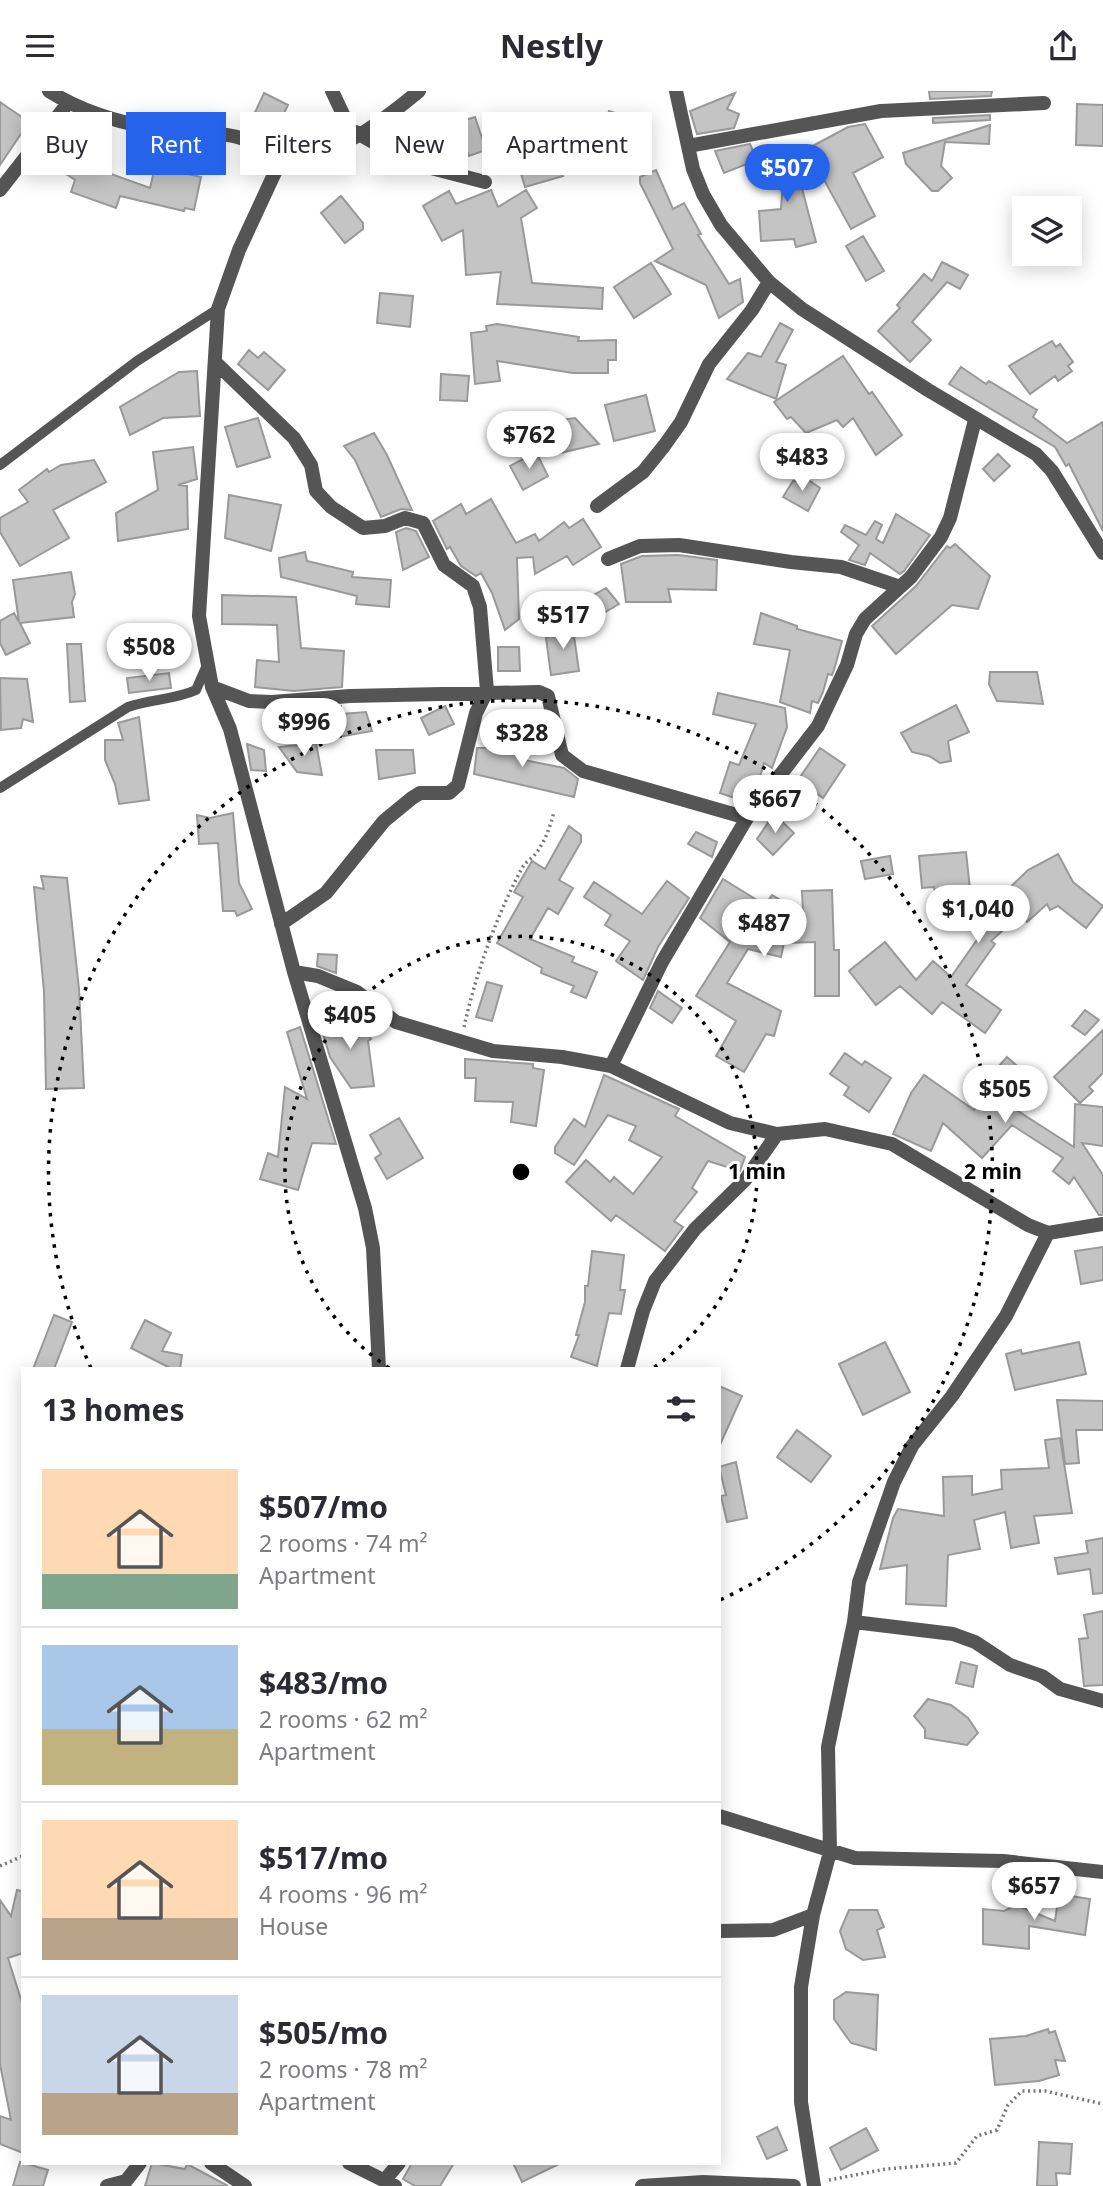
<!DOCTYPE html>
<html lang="en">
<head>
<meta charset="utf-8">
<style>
	:root { --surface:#fff; --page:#f7f7f7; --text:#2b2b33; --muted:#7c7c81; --line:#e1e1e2; --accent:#2563eb }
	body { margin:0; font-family:"Noto Sans",sans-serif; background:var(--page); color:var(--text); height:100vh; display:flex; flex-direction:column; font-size:26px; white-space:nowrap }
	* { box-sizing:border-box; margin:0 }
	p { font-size:23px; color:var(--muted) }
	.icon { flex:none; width:38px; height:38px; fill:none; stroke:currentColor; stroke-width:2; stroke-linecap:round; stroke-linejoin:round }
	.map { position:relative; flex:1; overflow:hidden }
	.sheet { position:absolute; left:21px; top:1276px; width:700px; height:798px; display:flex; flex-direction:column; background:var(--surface); border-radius:0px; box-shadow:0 4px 18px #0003 }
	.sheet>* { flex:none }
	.hud { position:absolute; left:21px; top:21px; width:700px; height:63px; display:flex; gap:14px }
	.fabs { position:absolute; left:1012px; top:105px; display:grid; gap:14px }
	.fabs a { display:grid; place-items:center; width:70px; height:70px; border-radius:0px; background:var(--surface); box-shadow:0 4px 18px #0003; font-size:35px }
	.price { position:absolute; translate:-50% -60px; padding:0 16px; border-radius:24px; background:#fff; color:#222; font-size:23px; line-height:46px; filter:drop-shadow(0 2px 4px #0008) }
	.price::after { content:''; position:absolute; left:50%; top:42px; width:21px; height:16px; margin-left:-10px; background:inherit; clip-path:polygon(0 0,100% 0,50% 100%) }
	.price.on { background:var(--accent); color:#fff }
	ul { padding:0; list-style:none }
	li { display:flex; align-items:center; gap:21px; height:175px; padding:0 21px }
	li+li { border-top:2px solid var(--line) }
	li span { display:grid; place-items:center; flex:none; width:196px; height:140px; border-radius:0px; color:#555 }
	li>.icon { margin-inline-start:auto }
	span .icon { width:84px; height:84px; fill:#fffc; stroke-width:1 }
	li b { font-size:30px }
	h2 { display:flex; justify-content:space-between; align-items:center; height:84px; padding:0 21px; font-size:30px }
	.tag { padding:0 24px; border-radius:0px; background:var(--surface); box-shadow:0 4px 18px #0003; font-size:24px; line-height:63px }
	.tag.on { background:var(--accent); color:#fff }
	header { display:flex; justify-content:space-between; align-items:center; height:91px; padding:0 21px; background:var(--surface); font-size:32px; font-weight:700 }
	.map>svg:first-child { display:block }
	.building { fill:#c4c4c4; stroke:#999; stroke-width:2 }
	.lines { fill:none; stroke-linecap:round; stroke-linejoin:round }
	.path { stroke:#777; stroke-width:3.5; stroke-dasharray:2 3.5; stroke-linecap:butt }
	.lane { stroke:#555; stroke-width:10 }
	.street { stroke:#555; stroke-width:14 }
	.ring { fill:none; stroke:#000; stroke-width:3.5; stroke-dasharray:3.5 7 }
	.centre { fill:#000; stroke:#fff; stroke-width:3.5 }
	.ring-label { font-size:21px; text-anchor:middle; font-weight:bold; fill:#000; stroke:#fff; stroke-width:6; stroke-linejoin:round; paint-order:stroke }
</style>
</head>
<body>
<header><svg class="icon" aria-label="menu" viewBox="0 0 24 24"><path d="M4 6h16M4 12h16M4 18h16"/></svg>Nestly<svg class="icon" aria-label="share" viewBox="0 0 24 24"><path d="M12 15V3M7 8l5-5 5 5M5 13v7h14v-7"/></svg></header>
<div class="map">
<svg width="1103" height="2095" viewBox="0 0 1103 2095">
	<rect width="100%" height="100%" fill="#fff"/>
	<path class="building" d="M929,0H992L991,5L930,8Z
		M264,2L288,14L275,41L251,30Z
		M735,2L727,18L739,23L734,37L697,43L690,20Z
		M0,11L29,31L0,74Z
		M1077,13L1103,14V55L1076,54Z
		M609,20L636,29L629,54L601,46Z
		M990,24V29L933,32V27Z
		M475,26L486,59L469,65L465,56L443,63L434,39Z
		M865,33L883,66L853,82L875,125L851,138L807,58L848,36Z
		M990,34L989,53L945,51L941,75L952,87L938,100H932L906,73L903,62Z
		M64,46L80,55L72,69L150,97L155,76L201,86L194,119L185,117L184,120L120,105L116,117L71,101L75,89L39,65L43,59L54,63Z
		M750,53L757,69L724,82L715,60Z
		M774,55H791L816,151L796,156L794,148L761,150L759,120L781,118L783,88L769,78Z
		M555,61L563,85L525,96L518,73Z
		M656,79L673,118L684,112L701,143L698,144L729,193L740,188L743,211L719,227L706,194L655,170L673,158L640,92V86Z
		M491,99L498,116L526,99L537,117L521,127L532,192L603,197L602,218L497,213L501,181L466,184L463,139L442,150L423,115L449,100L456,113Z
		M341,105L363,132V138L345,152L321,122Z
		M863,145L884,180L866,190L846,155Z
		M942,171L968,184L960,198L947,191L912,231L931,249L910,271L878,240L900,217L897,214L924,183L932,190Z
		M651,172L671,203L634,227L614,196Z
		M380,202L413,205L410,236L377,232Z
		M780,232L793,239L776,271L786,274L776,308L727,288L748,262L761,266Z
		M497,233L579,246L578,250L616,249V269H608V282H573L497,270L500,290L475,293L471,242L487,240L486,235Z
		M1052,250L1056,256L1060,253L1073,271L1068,275L1072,280L1058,290L1055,285L1030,303L1009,275Z
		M249,259L258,267L264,261L285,279L268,299L238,273Z
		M843,265L869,303L872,301L902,344L876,364L853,327L843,336L837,329L806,342L791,326L787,328L774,311Z
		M961,276L986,293L989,290L1037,319L1033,326L1067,352L1103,331V440L1069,373L1066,375L1055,356L949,293Z
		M197,280L200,325L163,327L130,344L120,316L179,281Z
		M441,283L469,285L467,310L440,309Z
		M646,304L655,340L614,350L605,314Z
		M258,327L270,366L237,376L225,336Z
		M575,327L599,353L552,364L548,335L554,330Z
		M374,342L387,364L412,419L401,418L381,426L355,369L344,355Z
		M193,356L197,388L178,394L187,395L188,438L118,450L116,422L158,399L153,361Z
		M536,361L548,385L523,399L510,375Z
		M998,363L1010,375L994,390L983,378Z
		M94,369L106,391L53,419L69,447L20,475L0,441V427L28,411L19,399L47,378L49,381L61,374Z
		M803,385L820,397L808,420L783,406L793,390H800Z
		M229,404L281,414L271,460L225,447Z
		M491,408L516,452L535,443L539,450L564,431L569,437L583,428L601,456L573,474L567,465L535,483L533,466L517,467L519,528L505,539L492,502L481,482L476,485L461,475L450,456L447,458L433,430L461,413L466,423Z
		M896,423L930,444L904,480L900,483L870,462L865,474L849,469L859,454L841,441L845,434L866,444L875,430L882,434L876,448L883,452Z
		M406,437L416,440L429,466L403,479L396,441Z
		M955,453L990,485L978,518L952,514L896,563L872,535L916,495L947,455L950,457Z
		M305,461L307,470L353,481L352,486L391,489L389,516L356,513L357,505L281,486L279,467Z
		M678,464L717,469L716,499L668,498L671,511H626L621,473L642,465Z
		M71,481L75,503L72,511L74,526L20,532L30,552L6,564L0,552V530L14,522L19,531L13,489Z
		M606,497L619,513L588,531L578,513Z
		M222,504L296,506L301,557L344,560L342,596L294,600L255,596L257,569L279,571L277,534L222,533Z
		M761,522L797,535V538L842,550L834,579L832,584L828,583L823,601L818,612L812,610L810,622L780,611L790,559L754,553Z
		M572,531L579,580L551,584L546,547Z
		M67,553H81L85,610L70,611Z
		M498,556H519L520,580H498Z
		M990,581H1037L1043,613L997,610L989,593Z
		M169,582L171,597L129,602L127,587Z
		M0,587L27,588L33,631L23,628L21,637L1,639Z
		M718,602L785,617L787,636L772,677L764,672L755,702L747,711L720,702L730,671L739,674L756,633L713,623Z
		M956,614L969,641L948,650L951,670L940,672L929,665L912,661L901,642Z
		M341,615V623L366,621L372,640L321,649L314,617Z
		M445,615L454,633L429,644L421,627Z
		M139,626L149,709L119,713L115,693L105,669V649H123L118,632Z
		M497,645H520L519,668L564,677L578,688L574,706L474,683L477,657H497Z
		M316,652L322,684L297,681L279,656Z
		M247,653L264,659L266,680L251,679Z
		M820,657L845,674L823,707L798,689Z
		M376,659H413L415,682L379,688Z
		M233,722L239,792L252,818L237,825L235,820H223L218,752L199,753L197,724L210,727Z
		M774,723L794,742L773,764L757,748Z
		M569,735L581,744V751L559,789L573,797L558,823L548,817L530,848L574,866L572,871L597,881L586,907L571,901L574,895L541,882L542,877L497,852L523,806L514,801L532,770L545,778Z
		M696,741L717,751L712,766L688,753Z
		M966,761L970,798L935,801L934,796L922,797L919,765Z
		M1058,763L1073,791L1103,815L1086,837L1058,815L1050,819L1047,813L1027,831L1020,824L991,850L995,853L966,894L1001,919L985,942L942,911L932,923L900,895L876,914L849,880L885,851L916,889L933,870L951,886L990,830L986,826L992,821L981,809L993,798L1000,806L1028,779Z
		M890,765L893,783L865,788L861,770Z
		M41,785L67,787L79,898L84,997L46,998L44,900L34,796L44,798Z
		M723,788L765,814L772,804L803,822L802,800L832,799L834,859H839V905H815V851L784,852L781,866L748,858L727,892L781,920L774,945L766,943L744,981L716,965L736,930L696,905L730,851L700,827Z
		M667,790L689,807L658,856L643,889L616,870L630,850L605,834L611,824L584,806L594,791L642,823Z
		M318,863L337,864L336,882L317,875Z
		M487,891L502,895L492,930L476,926Z
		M658,900L682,917L672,932L650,917Z
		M1085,919L1099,929L1085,944L1072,935Z
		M332,924L335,940L357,926L371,948L368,950L374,995L351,997L330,966L319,929Z
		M300,936L336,1053L312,1052L298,1099L260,1088L268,1062L278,1066L285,996L307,1008L287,941Z
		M1103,939V982L1089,996L1093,1000L1080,1012L1054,986Z
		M845,962L862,974L865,970L891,987L869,1021L844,1004L849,996L830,983Z
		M1007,966L1040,995L1018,1020L1074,1056L1075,1013L1103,1016V1055L1082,1052L1103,1084V1124H1099L1074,1086L1069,1093L1053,1080L1063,1067L1012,1034L982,1067L943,1032L931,1060L893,1043L911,1002L924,984L974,1019L998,992L990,985Z
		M465,968L533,973V977L544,979L536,1035L511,1031L513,1011L475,1010L476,987H465Z
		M604,984L679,1018L675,1025L745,1066L740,1080L708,1070L692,1097L697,1101L674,1130L683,1136L665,1160L616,1124L611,1130L566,1091L586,1069L610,1091L614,1086L633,1103L662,1066L629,1049L636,1035L608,1024L574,1074L555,1062V1056L574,1028L585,1036Z
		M399,1027L423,1067L387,1088L375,1067L381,1063L370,1044Z
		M1103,1156V1189L1081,1193L1075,1160Z
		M592,1160L624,1164L620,1199H625L621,1223L609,1222L597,1275L571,1266L579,1244H576L585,1211V1195H588Z
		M54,1224L72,1231L54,1278H33Z
		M145,1229L171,1242L162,1260L182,1264L180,1278H172L131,1257Z
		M885,1251L910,1301L863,1324L839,1273Z
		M1079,1251L1086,1283L1015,1299L1006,1263L1021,1259L1022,1263Z
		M719,1295L742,1305L719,1356Z
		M1057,1309L1103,1310V1339H1076L1079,1372L1065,1373Z
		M797,1339L831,1365L811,1391L777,1366Z
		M1060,1347L1072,1422L1034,1425L1039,1452L1011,1457L1005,1421L974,1429L980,1458L948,1464L946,1515L906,1513L907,1474L880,1478L893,1427L898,1418L944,1425L943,1386L972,1385V1404L1002,1398L1001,1379L1049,1377L1045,1349Z
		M736,1371L747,1427L727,1431L721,1405L726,1404L719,1376Z
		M1103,1447V1502L1093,1503L1090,1478L1058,1483L1055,1467L1088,1462L1086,1450Z
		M1103,1520V1594L1084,1595L1079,1548L1088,1547L1084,1524Z
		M961,1571L977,1575L973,1596L956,1592Z
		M928,1608L951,1614L968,1627L978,1642L967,1654L925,1647V1638L914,1625Z
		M17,1799L23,1800V1862L8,1867L23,1915V2062L0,2053V2025L11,2029L0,1973V1809L11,1825Z
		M1059,1803L1090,1808L1085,1844L1029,1835V1858L983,1853V1818L1004,1820L1016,1814L1055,1830Z
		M849,1819H877L884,1836L877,1839L885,1866L863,1869L846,1858L840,1840Z
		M846,1901L878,1904L876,1959L851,1952L834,1928V1909Z
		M1048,1938L1049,1942L1055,1940L1065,1970L1055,1969L1059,1984L1039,1990L995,1994L990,1948L1026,1945Z
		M777,2036L787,2059L767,2068L757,2046Z
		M866,2037L878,2059L841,2079L830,2057Z
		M1039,2051L1072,2053L1070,2083L1056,2082L1057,2095H1037Z
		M20,2071L48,2079L43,2095H13Z
		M152,2072L185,2078L187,2073L228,2095H145Z
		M412,2072H454L440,2095H415L403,2088Z
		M513,2072H561L522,2091Z"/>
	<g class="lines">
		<path class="path" d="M464,936C476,882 496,826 522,777C526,770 533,767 537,761C546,748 550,736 554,721
			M0,1775L23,1765
			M829,2089L886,2078L956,2072L977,2045L997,2039L1008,2014L1022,2000H1045L1103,2013"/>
		<path class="lane" d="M0,374L137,270L218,218
			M0,697L128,616C150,608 174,609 196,599L207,574"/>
		<path class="street" d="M49,0C87,24 130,35 174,40C193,42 214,41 233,45C258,50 277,67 304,64C347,59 386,27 419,0
			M332,0L350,38L408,71L485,91
			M676,0L693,78L703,103L721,134L769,191L802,218L928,299L1036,363L1052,380L1103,462
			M688,55L881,20L1044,12
			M283,64L239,159L218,218L199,525L212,596L230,638L294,881L365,1117L373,1157L379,1278
			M0,99L68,12
			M215,271L294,347L311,374L316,400L331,416L363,437L385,435L405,427L423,432L444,474L473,495L480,516L487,600L476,622L458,694L449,702H420L412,707L384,730L326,802L281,833
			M597,415L643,381L664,355L681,331L709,273L752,219L769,191
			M608,468L640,455L679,454L791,471L841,476L900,496
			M212,596L249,610L272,611L350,605L539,601L548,605L562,664L583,680L747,727
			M294,881L318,885L357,901L396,931L493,960L562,966L611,975L730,1032L777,1043L825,1038L892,1053L1028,1134L1048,1142L1103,1133
			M611,975L662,871L747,727L818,635L847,574L856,543L865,528L911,486L941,446L950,427L975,329
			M627,1278L643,1220L655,1190L695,1138L745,1089L777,1043
			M854,1531L953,1543L975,1551L1010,1574L1042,1585L1060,1598L1103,1610
			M719,1725L855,1767L1003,1770L1103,1781
			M719,1840L773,1839L813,1824
			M211,2072L245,2095
			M349,2072L395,2095
			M384,2090L399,2072
			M107,2095L126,2090L140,2072
			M642,2095L703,2091L794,2095
			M814,2095L801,2011V1896L813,1824L830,1761L828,1656L854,1531L859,1491L894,1391L912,1355L952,1305L1006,1225L1048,1142"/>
	</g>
	<g class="ring">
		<path d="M389 1277A236 236 0 1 1 653 1277"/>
		<path d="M91 1277A472 472 0 1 1 720 1509"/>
	</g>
	<circle cx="521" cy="1081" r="10" class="centre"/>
	<g class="ring-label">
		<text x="757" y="1088">1 min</text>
		<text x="993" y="1088">2 min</text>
	</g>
</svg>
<div class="fabs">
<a><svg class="icon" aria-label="layers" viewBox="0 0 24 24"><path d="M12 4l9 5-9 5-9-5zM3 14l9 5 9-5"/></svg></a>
</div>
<b class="price on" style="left:787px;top:113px">$507</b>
<b class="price" style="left:529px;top:380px">$762</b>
<b class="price" style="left:802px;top:402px">$483</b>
<b class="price" style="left:563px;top:560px">$517</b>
<b class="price" style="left:149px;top:592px">$508</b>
<b class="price" style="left:304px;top:667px">$996</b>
<b class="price" style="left:522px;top:678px">$328</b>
<b class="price" style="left:775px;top:744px">$667</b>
<b class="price" style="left:978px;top:854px">$1,040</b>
<b class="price" style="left:764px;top:868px">$487</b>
<b class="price" style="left:350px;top:960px">$405</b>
<b class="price" style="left:1005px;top:1034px">$505</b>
<b class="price" style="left:1034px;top:1831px">$657</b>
<div class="hud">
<a class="tag">Buy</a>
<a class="tag on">Rent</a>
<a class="tag">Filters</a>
<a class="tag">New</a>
<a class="tag">Apartment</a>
</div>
<section class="sheet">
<h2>13 homes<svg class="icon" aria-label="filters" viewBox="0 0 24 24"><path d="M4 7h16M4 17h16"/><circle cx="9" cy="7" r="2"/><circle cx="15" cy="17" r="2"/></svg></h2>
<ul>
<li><span style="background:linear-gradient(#ffd9b3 75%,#7fa58c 0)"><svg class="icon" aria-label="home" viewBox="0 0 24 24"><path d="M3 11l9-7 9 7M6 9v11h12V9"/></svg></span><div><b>$507/mo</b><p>2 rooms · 74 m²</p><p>Apartment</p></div></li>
<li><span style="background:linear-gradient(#a9c7e8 60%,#c2b280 0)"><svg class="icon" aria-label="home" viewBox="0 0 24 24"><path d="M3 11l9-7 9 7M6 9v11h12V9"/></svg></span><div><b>$483/mo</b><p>2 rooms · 62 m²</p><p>Apartment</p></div></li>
<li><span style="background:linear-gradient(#ffd9b3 70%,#b9a48a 0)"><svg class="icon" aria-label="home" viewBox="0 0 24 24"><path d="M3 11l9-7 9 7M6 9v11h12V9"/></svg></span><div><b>$517/mo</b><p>4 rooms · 96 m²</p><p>House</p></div></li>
<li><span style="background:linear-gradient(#c9d6e8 70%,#b9a48a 0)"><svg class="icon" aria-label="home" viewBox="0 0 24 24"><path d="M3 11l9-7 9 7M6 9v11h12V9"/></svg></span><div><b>$505/mo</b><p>2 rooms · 78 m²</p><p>Apartment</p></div></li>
</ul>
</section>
</div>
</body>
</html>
